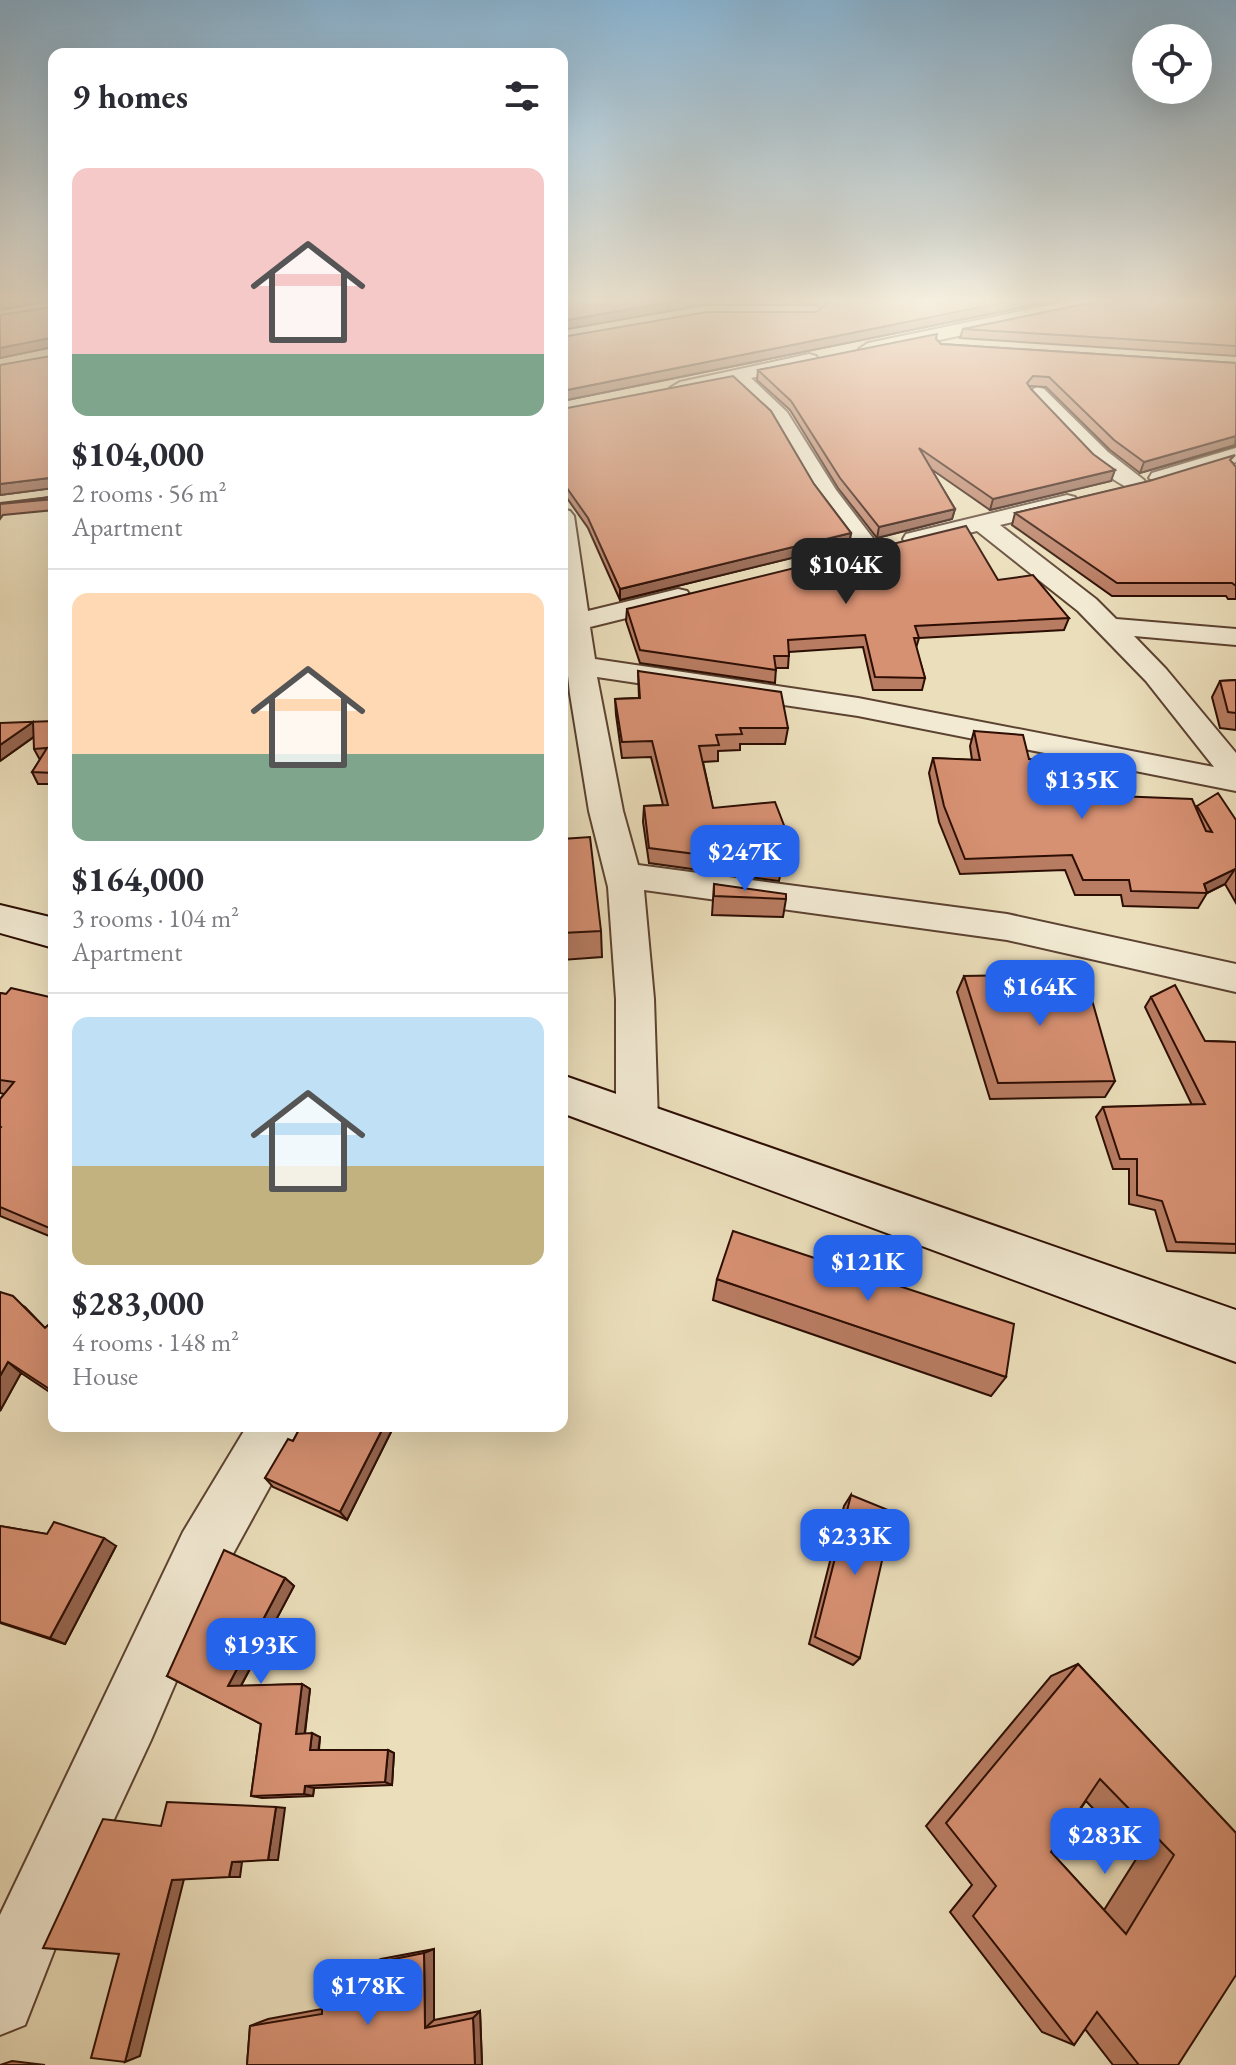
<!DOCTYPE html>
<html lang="en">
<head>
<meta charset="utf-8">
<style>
	:root { --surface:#fff; --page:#f7f7f7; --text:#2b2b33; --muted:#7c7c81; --line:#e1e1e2; --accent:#2563eb }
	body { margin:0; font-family:"EB Garamond",serif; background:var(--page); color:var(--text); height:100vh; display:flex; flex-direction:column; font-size:30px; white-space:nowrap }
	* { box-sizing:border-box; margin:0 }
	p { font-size:26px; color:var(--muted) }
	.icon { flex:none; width:44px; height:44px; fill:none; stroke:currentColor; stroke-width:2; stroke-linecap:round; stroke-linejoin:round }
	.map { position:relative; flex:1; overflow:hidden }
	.details { position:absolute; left:48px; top:48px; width:520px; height:1384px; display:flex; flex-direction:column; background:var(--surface); border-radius:16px; box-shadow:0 8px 32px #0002 }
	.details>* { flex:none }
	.fabs { position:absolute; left:1132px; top:24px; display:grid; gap:16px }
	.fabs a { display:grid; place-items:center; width:80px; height:80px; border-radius:50%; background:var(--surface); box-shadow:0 8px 32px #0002; font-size:40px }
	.price { position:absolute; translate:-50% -68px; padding:0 18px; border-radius:16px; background:var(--accent); color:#fff; font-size:26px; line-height:52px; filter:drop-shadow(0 2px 4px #0008) }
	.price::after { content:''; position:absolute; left:50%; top:48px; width:24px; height:18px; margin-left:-12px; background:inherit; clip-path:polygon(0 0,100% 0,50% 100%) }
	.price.current { background:#222; color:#fff }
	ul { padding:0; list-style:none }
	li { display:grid; align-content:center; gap:16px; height:424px; padding:0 24px }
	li+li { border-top:2px solid var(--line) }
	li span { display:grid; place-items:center; height:248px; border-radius:16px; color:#555 }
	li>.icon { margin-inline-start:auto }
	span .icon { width:144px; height:144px; fill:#fffc; stroke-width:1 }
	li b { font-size:34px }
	h2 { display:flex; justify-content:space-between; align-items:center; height:96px; padding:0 24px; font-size:34px }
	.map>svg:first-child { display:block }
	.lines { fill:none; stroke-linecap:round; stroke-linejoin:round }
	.street-casing { stroke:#5c4231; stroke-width:4 }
	.secondary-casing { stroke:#2d0e03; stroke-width:4 }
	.street { fill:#f2ead3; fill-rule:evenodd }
	.secondary { fill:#f2ead3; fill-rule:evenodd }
	.wall { fill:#b87c62; stroke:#2d0e03; stroke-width:2; fill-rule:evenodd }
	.shaded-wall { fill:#966550; stroke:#2d0e03; stroke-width:2 }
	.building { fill:#d69072; stroke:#2d0e03; stroke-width:2; fill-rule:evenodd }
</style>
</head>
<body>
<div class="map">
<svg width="1236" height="2065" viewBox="0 0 1236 2065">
	<rect width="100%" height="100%" fill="#ebdebb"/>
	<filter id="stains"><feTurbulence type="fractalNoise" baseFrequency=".0025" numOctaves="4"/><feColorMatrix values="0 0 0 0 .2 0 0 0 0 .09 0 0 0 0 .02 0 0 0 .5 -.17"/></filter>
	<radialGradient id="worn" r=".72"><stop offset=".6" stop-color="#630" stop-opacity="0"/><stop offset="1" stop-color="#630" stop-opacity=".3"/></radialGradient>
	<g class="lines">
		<g class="street-casing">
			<path id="street" d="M1080,299H1119L1111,304L868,355L859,349L868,343Z
				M809,354L816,356L818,360L816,364L751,378L787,412L836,490L882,550L879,555H861L815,493L772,419L733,382L680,394L670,388L680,382Z
				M1037,387L1044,389L1108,452L1144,480L1147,485L1144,490C1115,497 1051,419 1030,397L1027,393Z
				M1236,448V462L1160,485L1149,478L1152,473Z
				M1067,495L1075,497L1079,502L1075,507L1000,525L1096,599L1116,619L1236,629V645L1134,636L1166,669L1236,753V791L858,716L597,677L623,811L638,865L1007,914L1236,964V992L1007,940L644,890L654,999L658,1121L652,1134L637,1139L622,1134L616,1121V999L608,887L589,811L570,694L562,620V509L570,511L574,516L588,611L678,589L687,591L691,597L687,603L590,627L595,659L858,698L1214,767L1146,681L1078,611L977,531L915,546L906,544L903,539L906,534Z
				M247,1426H303L223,1572L151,1740L61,1933L25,2025L0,2035V1915L183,1532Z"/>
		</g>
		<g class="secondary-casing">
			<path id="secondary" d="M0,905L54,918V948L0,933Z
				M562,1075L1236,1310V1362L562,1113Z"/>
		</g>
		<use href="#street" class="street"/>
		<use href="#secondary" class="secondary"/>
	</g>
	<path class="wall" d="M0,299H54V510L3,515L0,519V503L50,497L53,494V488L0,495L51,356L52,347L0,358L51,307L53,300L0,310Z
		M562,299H1063L562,401V337L816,312L821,308L815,305H705Z
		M1236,299V356L960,338L963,329Z
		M936,339L941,344L1236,363V446L1140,473L1110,450L1046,387L1030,386L1029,387L1111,481L990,510L931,469L955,509L952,519L877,538L838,488L790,410L757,380L758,370Z
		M562,409L814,484L851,533L849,544L620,600L588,528L562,491Z
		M1232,462L1236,467V599H1228L1226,596H1112L1012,525L1015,513Z
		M998,580L1069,618L1064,630L919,638L916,648L925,678L922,690H873L863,647L789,652L788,668H776L775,683L640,663L626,621L627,609Z
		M638,671L788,728L785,744H740V750L718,751V761L703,762L713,808L794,851L791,866L782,867L779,881L649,863L643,822L644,806L663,805L651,757L622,758L616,715L615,699L639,698Z
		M1236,680V730L1220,728L1212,697L1220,681Z
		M54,721V784H38L32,772L40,760L34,749V737L0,761Z
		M974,731L1029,759L1091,795L1196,808L1197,806L1236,820V903L1225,884L1207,893L1198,908L1123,906L1121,895H1075L1065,870L960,874L939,822L929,773L933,758L972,760L970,746Z
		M562,839L601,931L602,957L562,960Z
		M714,884L786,899L783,917L712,915Z
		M964,976L1115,1081L1105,1097L990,1099L957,992Z
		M0,993L6,994L54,998V1238L0,1216V1099L4,1094L0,1093Z
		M1151,997L1205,1041L1236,1042V1253L1167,1251L1155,1210L1129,1204V1169H1113L1096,1117L1103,1107L1192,1105L1145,1007Z
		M717,1279L1006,1377L991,1396L713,1300Z
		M0,1292L25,1307L45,1328L54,1320V1395L21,1373L0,1411Z
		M301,1426H394L347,1520L273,1487L265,1478L293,1441Z
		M851,1495L860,1658L853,1665L809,1644L844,1506Z
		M0,1526L116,1546L65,1644L0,1623Z
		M285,1578L294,1586L241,1686L302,1684L310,1689L305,1734L320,1737L319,1750H388L394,1753L392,1785L314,1788L313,1796L262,1798L251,1796L261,1724L167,1676Z
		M1078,1664L1236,1833L1178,2065H1113L1085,2029L1074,2045L1042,2032L950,1912L972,1885L926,1826L1051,1676ZM1086,1801L1138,1856L1104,1910L1051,1852Z
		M434,1949V2020L480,2011L482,2065H247L250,2026L268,2019L322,2009V1992L336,1986L368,1980L369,1964L381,1959Z
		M12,2061L45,2065H0Z"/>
	<path class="shaded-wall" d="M4,299H53L54,300L0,310V300Z
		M687,299H706L705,305L562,330V321Z
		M1021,299H1063L562,401V391Z
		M50,338L53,347L0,358V348Z
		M1236,436L1235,445L1140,473L1144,462Z
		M1115,470L1111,481L990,510L993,499Z
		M49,478L54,488L0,495V484Z
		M955,509L952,519L877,538L879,527Z
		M851,533L849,544L620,600V589Z
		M33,722L39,733L0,761V745Z
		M1235,869L1225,884L1207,893L1204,884Z
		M8,1362L21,1373L0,1411V1376Z
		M384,1426H394L347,1520L340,1512Z
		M104,1538L116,1546L65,1644L50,1638Z
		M285,1578L294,1586L238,1691L228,1686Z
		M302,1684L310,1689L304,1738L296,1734Z
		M312,1733L320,1737L318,1753L310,1750Z
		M388,1750L394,1753L392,1785L385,1782Z
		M305,1786L314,1788L313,1796L304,1794Z
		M276,1807L285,1808L278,1860H268Z
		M232,1862H242L240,1877H229Z
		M184,1879L140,2056L125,2062L172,1880Z
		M434,1949V2020L425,2028L424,1953Z
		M480,2011L482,2065H475L473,2018Z"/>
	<path class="building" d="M53,299H54V499L0,504L50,497L53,494V481L49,478L0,484V365L51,356L54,341L50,338L0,348V315L51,307Z
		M562,299H687L562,321Z
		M822,299H1021L562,391V337L707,312H816L828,303Z
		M1108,299H1236V346L963,329Z
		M937,334L936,339L941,344L1236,363V436L1144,462L1114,440L1049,377L1033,376L1027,383L1031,389L1093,454L1115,470L993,499L919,448L955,509L879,527L840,478L791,401L758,370Z
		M733,376L771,411L814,484L851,533L620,589L588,518L562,481V409Z
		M1235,455L1230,460L1236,467V586L1232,583H1117L1015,513L1149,481Z
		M966,526L998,580L1033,575L1069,618L915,626L919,638H914L925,678L875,677L865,635L788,640L789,656H774L776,670L640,650L627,609Z
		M638,671L781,692L788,728H740L742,734L716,735L719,745L699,746L713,808L775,802L794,851L781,852L782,865L649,848L644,806L668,805L652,741L622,742L615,699L640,698Z
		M1236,680V713L1228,712L1220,681Z
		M54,721V773L32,772L47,748L34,749L33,722L0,745V723Z
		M974,731L1023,735L1029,759L1083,763L1091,795L1192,799L1206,831L1212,832L1197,806L1218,793L1236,820V871L1235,869L1204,884L1207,893L1131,891L1129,880H1083L1072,855L965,859L944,806L933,758L980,760Z
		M590,837L601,931L562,933V839Z
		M714,884L786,894V899L714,896Z
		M1081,974L1083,979H1086L1115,1081L998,1083L964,976Z
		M1175,985L1205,1041L1236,1042V1244L1176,1242L1162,1201L1137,1195V1159H1120L1103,1107L1205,1104L1151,997Z
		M11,988L54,998V1230L0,1207V1128L1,1127L0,1126V1099L14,1082L0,1080V993L6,994Z
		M733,1231L1014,1324L1006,1377L717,1279Z
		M0,1292L13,1296L45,1328L54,1320V1392L8,1362L0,1376Z
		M301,1426H384L340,1512L265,1478L288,1439L293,1441Z
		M851,1495L893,1512L860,1658L815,1637Z
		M54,1522L104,1538L50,1638L0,1622V1526L47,1534Z
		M224,1550L285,1578L228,1686L302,1684L296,1734L312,1733L310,1750H388L385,1782L305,1786L304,1794L251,1796L261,1724L167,1676Z
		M1078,1664L1236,1833V1975L1178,2065H1139L1097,2012L1074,2045L973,1916L996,1886L946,1823ZM1100,1779L1174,1855L1126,1934L1051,1852Z
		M167,1802L276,1807L268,1860L232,1862L229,1877L172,1880L125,2062L91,2058L119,1954L43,1948L103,1819L161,1826Z
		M424,1953L425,2028L473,2018L475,2065H247L250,2026L322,2014V1992L368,1984L369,1964Z"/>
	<linearGradient id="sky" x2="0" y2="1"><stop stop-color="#89b6d6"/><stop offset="0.51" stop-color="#f6f0e0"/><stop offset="1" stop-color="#f6f0e0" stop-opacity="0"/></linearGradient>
	<rect width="1236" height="589" fill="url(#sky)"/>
	<rect width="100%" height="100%" filter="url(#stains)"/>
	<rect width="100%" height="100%" fill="url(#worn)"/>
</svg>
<div class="fabs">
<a><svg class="icon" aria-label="locate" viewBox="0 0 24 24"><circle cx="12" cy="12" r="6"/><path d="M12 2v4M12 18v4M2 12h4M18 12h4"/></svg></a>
</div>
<b class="price current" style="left:846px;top:606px">$104K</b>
<b class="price" style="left:1082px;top:821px">$135K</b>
<b class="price" style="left:745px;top:893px">$247K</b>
<b class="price" style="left:1040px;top:1028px">$164K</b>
<b class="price" style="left:868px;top:1303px">$121K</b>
<b class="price" style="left:855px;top:1577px">$233K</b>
<b class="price" style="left:261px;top:1686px">$193K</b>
<b class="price" style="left:1105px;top:1876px">$283K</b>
<b class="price" style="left:368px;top:2027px">$178K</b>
<section class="details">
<h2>9 homes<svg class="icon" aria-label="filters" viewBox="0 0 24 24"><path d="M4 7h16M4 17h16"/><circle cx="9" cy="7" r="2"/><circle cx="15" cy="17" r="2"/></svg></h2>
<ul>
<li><span style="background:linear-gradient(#f6c9c9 75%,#7fa58c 0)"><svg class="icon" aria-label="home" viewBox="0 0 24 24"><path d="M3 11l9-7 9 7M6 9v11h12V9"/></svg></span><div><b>$104,000</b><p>2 rooms · 56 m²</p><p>Apartment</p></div></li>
<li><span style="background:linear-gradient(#ffd9b3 65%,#7fa58c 0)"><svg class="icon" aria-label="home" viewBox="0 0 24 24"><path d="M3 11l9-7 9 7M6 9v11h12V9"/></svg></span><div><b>$164,000</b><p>3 rooms · 104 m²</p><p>Apartment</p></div></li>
<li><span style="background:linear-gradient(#bfe0f5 60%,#c2b280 0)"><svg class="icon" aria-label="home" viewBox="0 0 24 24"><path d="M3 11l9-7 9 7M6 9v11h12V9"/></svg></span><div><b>$283,000</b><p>4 rooms · 148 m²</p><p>House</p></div></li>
</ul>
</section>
</div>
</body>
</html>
